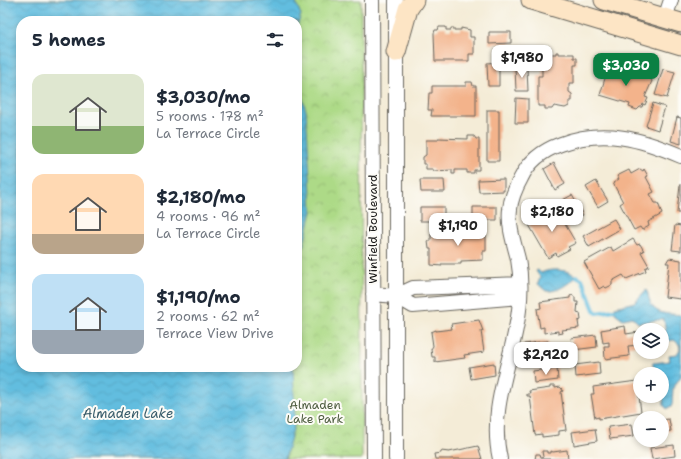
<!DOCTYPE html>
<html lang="en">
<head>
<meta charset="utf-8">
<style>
	:root { --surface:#fff; --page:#f2f2f3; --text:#1f2937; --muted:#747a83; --accent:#0b8043 }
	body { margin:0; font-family:"Shantell Sans",sans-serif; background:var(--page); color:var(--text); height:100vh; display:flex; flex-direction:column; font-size:15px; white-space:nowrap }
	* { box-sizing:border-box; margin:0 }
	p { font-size:13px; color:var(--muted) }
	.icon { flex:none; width:22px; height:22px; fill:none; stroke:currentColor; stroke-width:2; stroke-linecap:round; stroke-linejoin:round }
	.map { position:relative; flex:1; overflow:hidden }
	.panel { position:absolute; left:16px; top:16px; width:286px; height:356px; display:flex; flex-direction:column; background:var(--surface); border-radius:16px; box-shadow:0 2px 6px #0003 }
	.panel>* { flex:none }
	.fabs { position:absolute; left:633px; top:323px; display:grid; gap:8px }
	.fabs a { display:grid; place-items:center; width:36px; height:36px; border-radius:50%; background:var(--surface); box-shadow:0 2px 6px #0003; font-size:20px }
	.price { position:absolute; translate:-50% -34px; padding:0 9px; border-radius:8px; background:#fff; color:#222; font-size:13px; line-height:26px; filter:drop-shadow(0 1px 2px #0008) }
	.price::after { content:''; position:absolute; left:50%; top:24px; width:12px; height:9px; margin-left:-6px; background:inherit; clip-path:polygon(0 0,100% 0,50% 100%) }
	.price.on { background:var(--accent); color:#fff }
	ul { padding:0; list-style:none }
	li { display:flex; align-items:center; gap:12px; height:100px; padding:0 16px }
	li span { display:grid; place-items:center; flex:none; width:112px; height:80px; border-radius:12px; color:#555 }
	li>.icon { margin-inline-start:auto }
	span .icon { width:48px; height:48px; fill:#fffc; stroke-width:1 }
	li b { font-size:17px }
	h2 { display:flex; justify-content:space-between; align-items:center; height:48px; padding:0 16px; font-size:17px }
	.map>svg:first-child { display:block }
	.park { fill:url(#park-crowns); stroke:#647b52; fill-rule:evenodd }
	.water { fill:url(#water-waves); stroke:#3f6c7e }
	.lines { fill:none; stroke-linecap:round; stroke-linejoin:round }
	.stream { stroke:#62bddf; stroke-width:4 }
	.building { fill:#f3b38b }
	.street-casing { stroke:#68655d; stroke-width:16 }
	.secondary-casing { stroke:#68655d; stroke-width:21 }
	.street { stroke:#fff; stroke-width:14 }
	.secondary { stroke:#fde5c5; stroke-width:19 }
	.labels { text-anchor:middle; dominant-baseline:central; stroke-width:4; stroke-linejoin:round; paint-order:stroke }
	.street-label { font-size:12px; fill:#1c1c1c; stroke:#fdfcf7 }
	.park-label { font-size:12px; fill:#4f5e41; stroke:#fdfcf7 }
	.water-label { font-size:13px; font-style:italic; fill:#385c6a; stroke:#fdfcf7 }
</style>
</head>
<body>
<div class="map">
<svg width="681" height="459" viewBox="0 0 681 459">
	<defs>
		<pattern id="park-crowns" width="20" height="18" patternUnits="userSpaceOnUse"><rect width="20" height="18" fill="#adda87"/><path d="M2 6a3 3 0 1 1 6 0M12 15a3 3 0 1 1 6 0" fill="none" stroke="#94ba74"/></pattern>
		<pattern id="water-waves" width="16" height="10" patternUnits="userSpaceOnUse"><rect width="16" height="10" fill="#62bddf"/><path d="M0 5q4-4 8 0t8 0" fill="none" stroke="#54a2bf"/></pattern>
	</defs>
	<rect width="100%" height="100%" fill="#fdfcf7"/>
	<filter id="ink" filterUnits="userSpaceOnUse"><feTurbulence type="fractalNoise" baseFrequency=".025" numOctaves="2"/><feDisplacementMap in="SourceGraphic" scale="8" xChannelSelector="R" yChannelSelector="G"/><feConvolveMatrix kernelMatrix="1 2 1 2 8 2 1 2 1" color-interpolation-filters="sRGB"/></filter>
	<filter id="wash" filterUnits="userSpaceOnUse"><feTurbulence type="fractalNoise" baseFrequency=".012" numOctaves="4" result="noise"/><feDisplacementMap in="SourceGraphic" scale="16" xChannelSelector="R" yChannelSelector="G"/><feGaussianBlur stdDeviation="0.9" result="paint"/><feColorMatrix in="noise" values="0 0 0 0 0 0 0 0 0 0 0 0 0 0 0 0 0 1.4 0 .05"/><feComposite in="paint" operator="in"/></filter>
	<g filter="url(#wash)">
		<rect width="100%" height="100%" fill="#f4ecd7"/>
		<path class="park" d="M0,0H361L362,459H0ZM21,21H297V367H21Z"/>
		<path class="water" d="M0,0H295L301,15L297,27V21H21V367H293L295,422L285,459H0Z
			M297,78L306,111L312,211L297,272Z
			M538,270L541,273C551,268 567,269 576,276C569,284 558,292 546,291L538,284L540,277L536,271Z
			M646,290C649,294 648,297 650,302C656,316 669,313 681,315V376L673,388L672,405L667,409L664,406L662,374H657L652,363L670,361L669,355L677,354L680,349L679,344L674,340L667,341L664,319L638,323L632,317L623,319L615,313V307L635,302Z"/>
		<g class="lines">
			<path class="stream" d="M576,276L582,279L594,310L597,313L614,310"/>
		</g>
		<g id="blocks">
			<path class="building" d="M439,27H446V30H451V28H454V30H461V28L470,30V37H474V54H469V61H435L434,33L435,30H438Z
				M489,32H511V43L489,44Z
				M556,52H558V54H574V58H577V65H574V83H569V92L572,94V101H569V106L565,108L554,106L552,109H545V106H538V76H542V54H556Z
				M499,62V86H488L487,63Z
				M609,65L641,75L642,72L648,74L652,81L645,97L648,98L645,105L643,104L642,107H640L637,110L629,107L630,104L600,95Z
				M515,67H527L528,91H516Z
				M663,69L675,72L667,98L655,95Z
				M466,82H472L473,86H476V116H431L432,110H428L429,93H432V86H466Z
				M516,98L528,99V123H515Z
				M653,103L665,107L658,130L646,126Z
				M487,110H499V161H487Z
				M677,117L681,118V144L671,141Z
				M468,136H474L476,139H479V170H474V173H467V170H455V174H452V170L433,171V169H426V164H423V157L426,155V140H438V138L468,139Z
				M554,163L565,184L555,190L544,169Z
				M640,169L643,171L644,169L648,176L646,177L654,192L650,194L655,203H658L662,214L648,222L649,226L642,230L640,227L634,230L620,204L623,202L613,183L619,179L617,176L629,170L631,174Z
				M504,179V191L479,192L478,180Z
				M420,180H444L445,192H421Z
				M596,181L608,201L598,207L586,187Z
				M680,185H681V213H677Z
				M572,195L583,215L573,221L561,201Z
				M420,207H444V221H420Z
				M473,207H497V220H473Z
				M556,209L576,243L568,247L570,249L557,256L556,253L548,258L529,225L535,221L534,218L548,210L550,212Z
				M614,219L620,229L589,247L583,236Z
				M675,225L681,226V251L672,250Z
				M471,226H476V229H483V236L486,235V251H483V260L461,261V264H442V266L431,265V249H429L428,241H431V234L452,233V229H471Z
				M633,239L637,245L640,244L644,251L641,252L649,266L645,268L646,271L626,279L623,275L612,281V285L606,288L604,286L599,289L584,262L611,247L613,251Z
				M669,258L681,260V299L665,297L669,263H666Z
				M572,295L575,297V302H578L577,312L580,313L581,320L578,321L579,328L562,330L563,333L558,334V331L544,333V327L540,328L537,309L541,308L540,302L570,298V296Z
				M479,320L483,331H481L484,352L464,355L465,358L435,362V357H432L431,349L433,346L431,332L436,330V331L452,329L451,324Z
				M625,326L626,334L639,332L640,345L628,346L629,356L605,359L604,346H609V342L603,343L601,330Z
				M596,335L597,347L573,350L571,338Z
				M548,341L549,353L526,356L524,344Z
				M599,362L600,374L576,377L575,365Z
				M494,363L495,375L471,379L469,367Z
				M557,368L558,380L534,383L533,371Z
				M637,381L641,412L599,419V417L595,418L591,394H594L593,387Z
				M550,386H555V388L560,387L562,389L563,391L561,392L566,430L559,431V435L542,437V434L535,435L530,396H527V394H530L529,391L550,388Z
				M669,419L671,431L662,432V420Z
				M632,424L634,436L610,439L608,427Z
				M595,429L597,441L574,445L572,432Z
				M674,445L675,456L652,459L650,448Z
				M478,446L482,459H435L434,454L441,453V451L449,452Z
				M567,450L568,459H535L536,454H540L541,457H543L542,451H547V453H551V451L553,452Z"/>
		</g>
	</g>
	<g filter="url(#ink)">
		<use href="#blocks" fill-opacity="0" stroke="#68655d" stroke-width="1"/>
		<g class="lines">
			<g class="street-casing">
				<path id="street" d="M372,0L374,459
					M396,0V459
					M665,18L671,0
					M373,294L396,296L413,306L520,297
					M396,296L413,288L520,284
					M500,459C488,407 513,361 519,310C521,294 521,275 518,259C514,243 508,226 510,209C511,198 516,187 521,178C529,161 544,150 561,144C604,128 641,139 681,156"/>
			</g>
			<g class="secondary-casing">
				<path id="secondary" d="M531,0L681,45
					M604,0L681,23
					M396,52L408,9L414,0"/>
			</g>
			<use href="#street" class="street"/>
			<use href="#secondary" class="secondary"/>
		</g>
	</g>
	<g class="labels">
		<g class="street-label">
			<text transform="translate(373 229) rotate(-90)">Winfield Boulevard</text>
		</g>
		<g class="park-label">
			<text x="315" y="405">Almaden<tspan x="315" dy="14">Lake Park</tspan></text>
		</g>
		<g class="water-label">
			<text x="128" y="413">Almaden Lake</text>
		</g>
	</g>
</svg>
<div class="fabs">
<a><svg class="icon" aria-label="layers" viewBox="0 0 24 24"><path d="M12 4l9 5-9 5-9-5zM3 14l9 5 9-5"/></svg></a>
<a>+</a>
<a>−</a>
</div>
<b class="price" style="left:522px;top:79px">$1,980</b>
<b class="price on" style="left:626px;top:87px">$3,030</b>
<b class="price" style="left:552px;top:233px">$2,180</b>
<b class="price" style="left:458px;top:247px">$1,190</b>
<b class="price" style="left:546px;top:376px">$2,920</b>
<section class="panel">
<h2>5 homes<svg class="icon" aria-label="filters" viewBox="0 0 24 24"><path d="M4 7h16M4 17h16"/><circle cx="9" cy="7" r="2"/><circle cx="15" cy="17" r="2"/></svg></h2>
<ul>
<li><span style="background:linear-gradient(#dfe7d0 65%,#8fb573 0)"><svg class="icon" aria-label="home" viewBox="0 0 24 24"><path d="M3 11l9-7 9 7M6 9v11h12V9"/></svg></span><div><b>$3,030/mo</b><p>5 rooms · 178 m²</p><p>La Terrace Circle</p></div></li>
<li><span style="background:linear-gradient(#ffd9b3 75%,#b9a48a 0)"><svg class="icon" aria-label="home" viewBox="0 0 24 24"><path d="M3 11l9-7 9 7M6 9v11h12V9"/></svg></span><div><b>$2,180/mo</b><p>4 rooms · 96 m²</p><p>La Terrace Circle</p></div></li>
<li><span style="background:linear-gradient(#bfe0f5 70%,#9aa5b1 0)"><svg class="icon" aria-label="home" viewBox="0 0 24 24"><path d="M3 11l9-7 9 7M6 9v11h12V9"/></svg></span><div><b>$1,190/mo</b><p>2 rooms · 62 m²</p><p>Terrace View Drive</p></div></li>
</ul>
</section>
</div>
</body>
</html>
